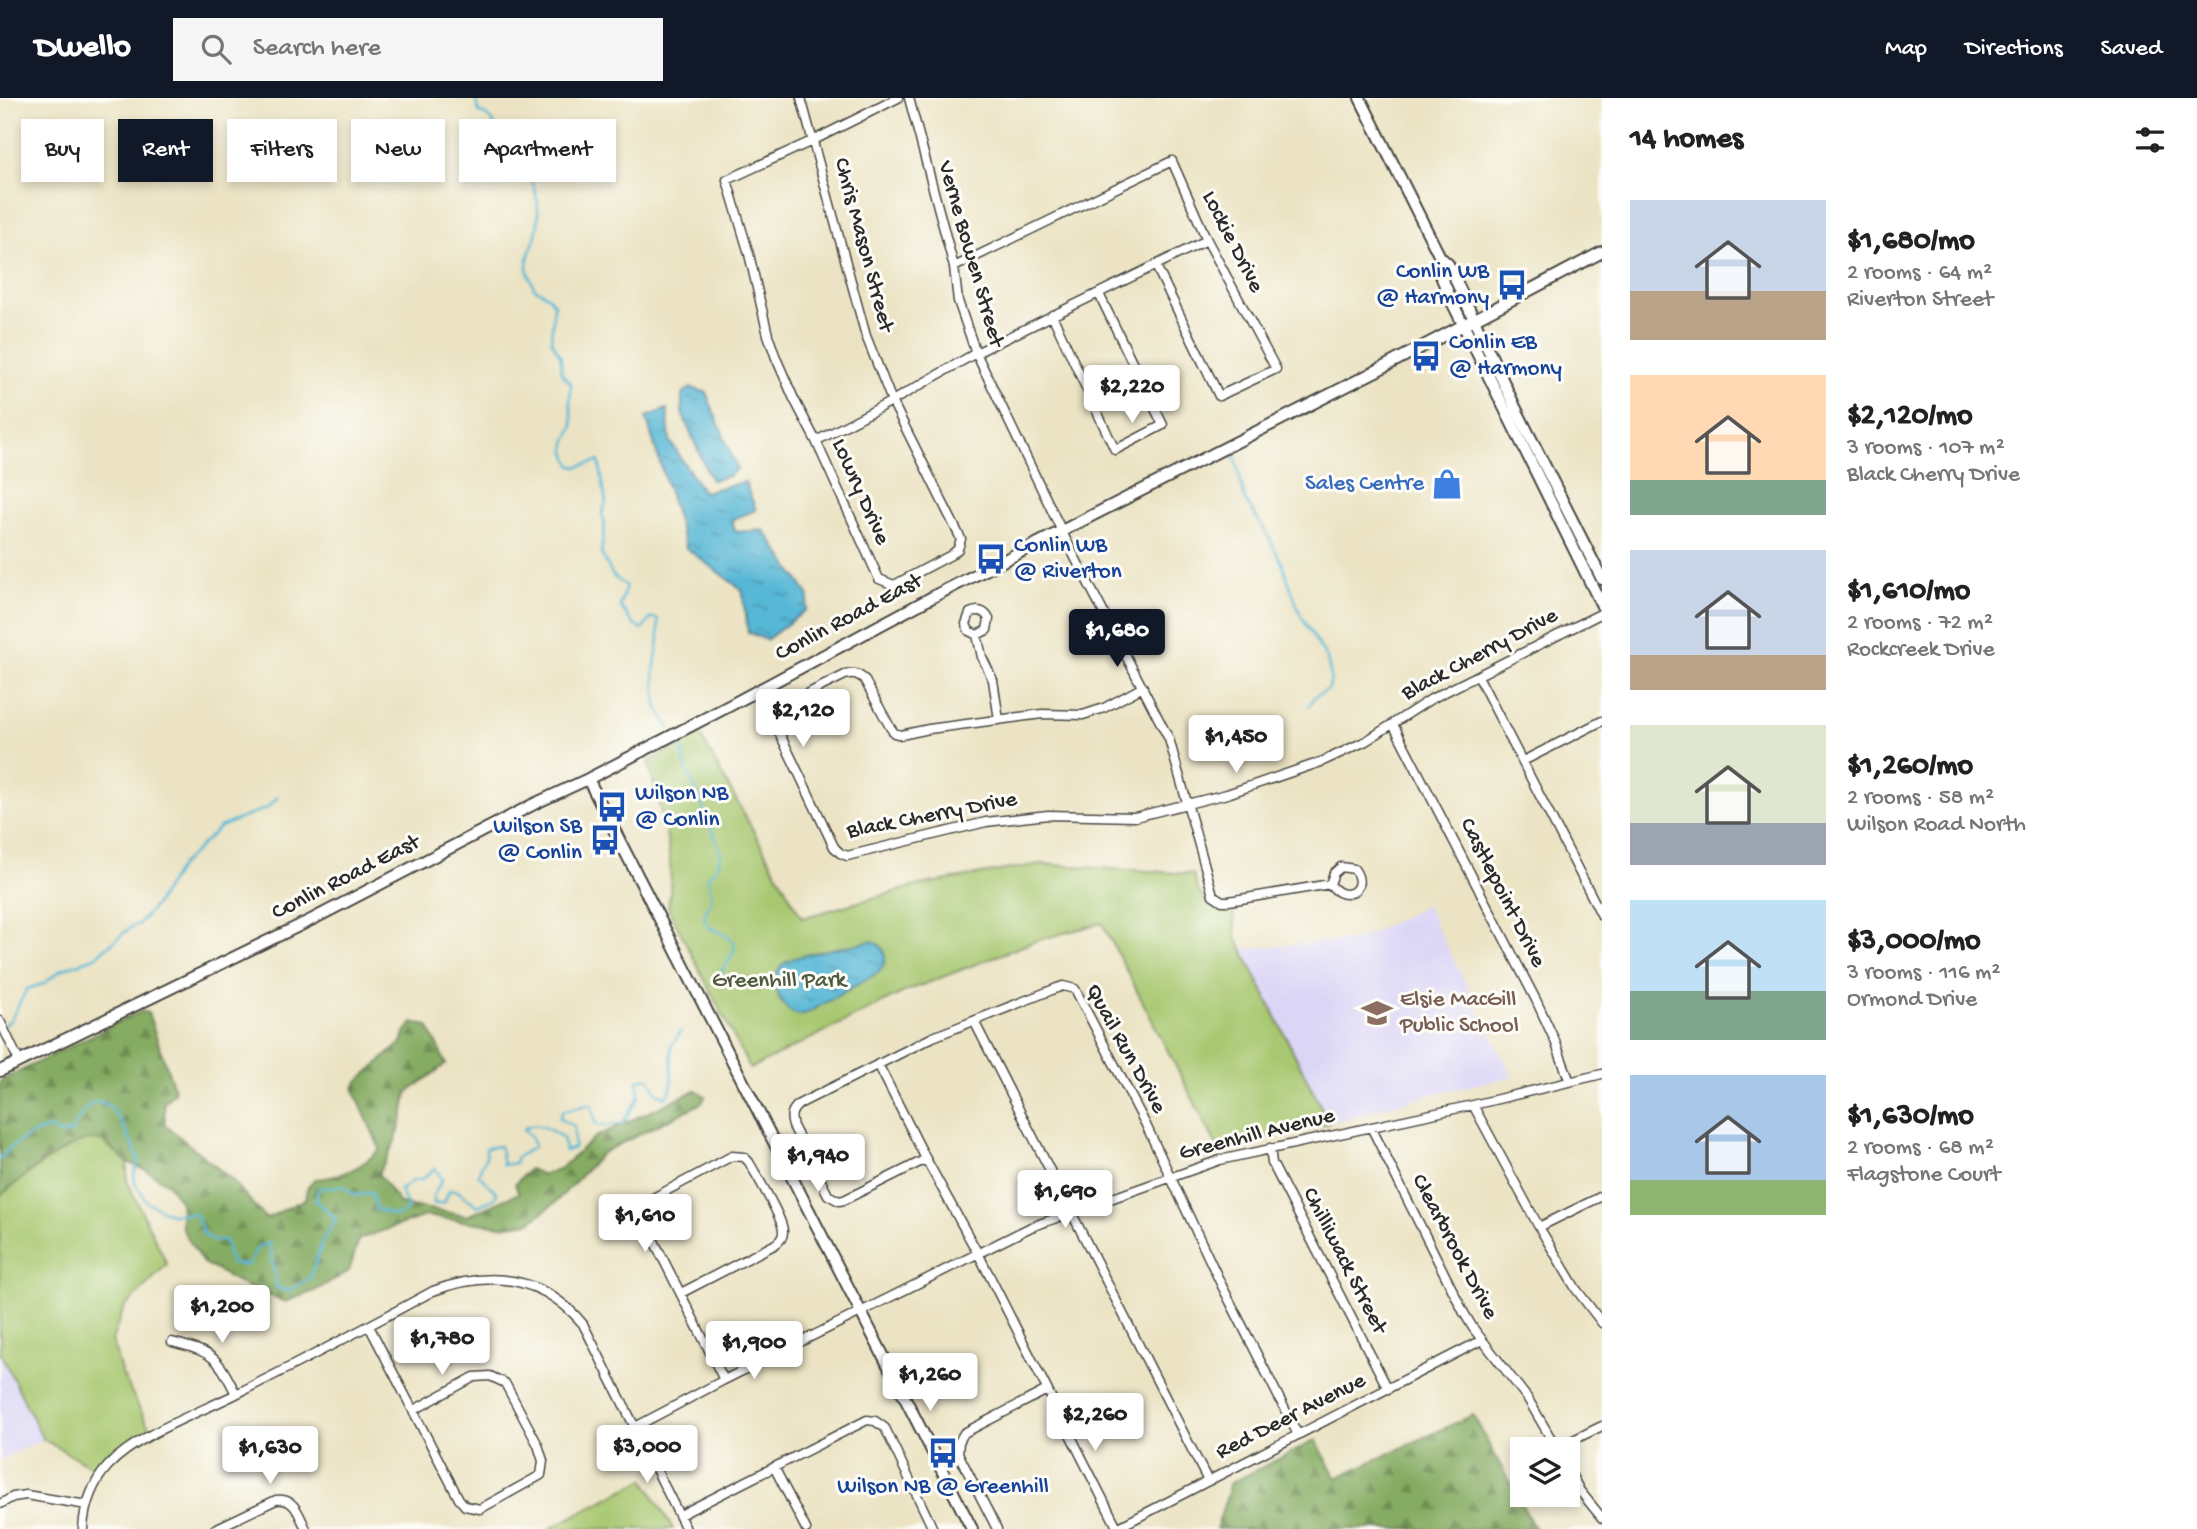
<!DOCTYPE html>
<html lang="en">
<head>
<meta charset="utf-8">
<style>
	:root { --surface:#fff; --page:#f6f6f6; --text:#222; --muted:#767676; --accent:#111827 }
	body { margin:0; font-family:"Gochi Hand",sans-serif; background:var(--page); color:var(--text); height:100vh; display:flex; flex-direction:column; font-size:26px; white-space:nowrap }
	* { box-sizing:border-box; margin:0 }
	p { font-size:23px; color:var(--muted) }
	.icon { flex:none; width:38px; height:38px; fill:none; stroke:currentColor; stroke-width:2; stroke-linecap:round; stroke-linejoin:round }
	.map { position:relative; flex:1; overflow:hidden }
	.drawer { display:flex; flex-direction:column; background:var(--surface); width:595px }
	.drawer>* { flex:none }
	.hud { position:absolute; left:21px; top:21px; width:665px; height:63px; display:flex; gap:14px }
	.controls { position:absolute; left:1510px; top:1339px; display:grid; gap:14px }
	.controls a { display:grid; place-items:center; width:70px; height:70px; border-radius:0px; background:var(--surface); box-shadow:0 4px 10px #0003; font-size:35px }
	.price { position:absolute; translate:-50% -60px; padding:0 16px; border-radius:7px; background:#fff; color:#222; font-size:23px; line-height:46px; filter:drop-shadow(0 2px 4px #0008) }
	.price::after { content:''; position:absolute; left:50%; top:42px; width:21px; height:16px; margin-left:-10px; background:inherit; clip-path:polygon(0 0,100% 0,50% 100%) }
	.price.active { background:var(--accent); color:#fff }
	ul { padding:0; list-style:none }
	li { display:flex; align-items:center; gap:21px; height:175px; padding:0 28px }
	li span { display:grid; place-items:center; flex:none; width:196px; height:140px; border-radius:0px; color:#555 }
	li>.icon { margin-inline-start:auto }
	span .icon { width:84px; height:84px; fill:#fffc; stroke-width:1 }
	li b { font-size:30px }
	h2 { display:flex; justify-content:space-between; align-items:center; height:84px; padding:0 28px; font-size:30px }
	.pill { padding:0 24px; border-radius:0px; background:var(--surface); box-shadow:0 4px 10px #0003; font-size:24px; line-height:63px }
	.pill.active { background:var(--accent); color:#fff }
	header { display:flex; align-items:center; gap:42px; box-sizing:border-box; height:98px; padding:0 35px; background:var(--accent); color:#fff }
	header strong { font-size:33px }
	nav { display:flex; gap:38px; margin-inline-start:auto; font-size:24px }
	.search { width:490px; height:63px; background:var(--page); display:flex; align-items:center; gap:18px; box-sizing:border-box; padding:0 24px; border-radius:0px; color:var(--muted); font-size:26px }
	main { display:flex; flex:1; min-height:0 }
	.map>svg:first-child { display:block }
	.built { fill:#dcd6f6 }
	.forest { fill:url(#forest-firs); stroke:#586c46; stroke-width:2 }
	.green { fill:#a7c770; stroke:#69794e; stroke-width:2 }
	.water { fill:url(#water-ripples); stroke:#417180; stroke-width:2 }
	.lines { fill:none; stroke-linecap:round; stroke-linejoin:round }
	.stream { stroke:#57b7d6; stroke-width:2.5 }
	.street-casing { stroke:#484742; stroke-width:11 }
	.secondary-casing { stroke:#484742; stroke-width:14 }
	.street { stroke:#fff; stroke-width:8 }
	.secondary { stroke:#fff; stroke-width:10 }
	.labels { text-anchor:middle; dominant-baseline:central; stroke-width:6; stroke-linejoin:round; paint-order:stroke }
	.street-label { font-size:23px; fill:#2b2b2b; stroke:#fdfcf7 }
	.transit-label { font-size:23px; fill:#164399; stroke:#fdfcf7; text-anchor:start }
	.shop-label { font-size:23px; fill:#366cbe; stroke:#fdfcf7; text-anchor:end }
	.park-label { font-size:23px; fill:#505a40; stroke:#fdfcf7 }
	.education-label { font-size:23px; fill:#785e54; stroke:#fdfcf7; text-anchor:start }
</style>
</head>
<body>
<header>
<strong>Dwello</strong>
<div class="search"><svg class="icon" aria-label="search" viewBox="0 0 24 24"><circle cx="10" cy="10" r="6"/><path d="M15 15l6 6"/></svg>Search here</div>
<nav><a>Map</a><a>Directions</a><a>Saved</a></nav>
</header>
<main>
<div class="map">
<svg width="1602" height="1431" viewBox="0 0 1602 1431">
	<defs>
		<pattern id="forest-firs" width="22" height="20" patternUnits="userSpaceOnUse" patternTransform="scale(1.75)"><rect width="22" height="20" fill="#85ac62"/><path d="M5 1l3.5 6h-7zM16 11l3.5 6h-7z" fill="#6d8c51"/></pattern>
		<pattern id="water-ripples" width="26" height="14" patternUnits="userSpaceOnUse" patternTransform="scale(1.75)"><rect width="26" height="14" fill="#57b7d6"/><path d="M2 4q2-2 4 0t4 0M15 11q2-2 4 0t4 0" fill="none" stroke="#4895ae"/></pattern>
	</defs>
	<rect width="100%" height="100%" fill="#fdfcf7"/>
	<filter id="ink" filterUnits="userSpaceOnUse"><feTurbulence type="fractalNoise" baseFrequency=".0143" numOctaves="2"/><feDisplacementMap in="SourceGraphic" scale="14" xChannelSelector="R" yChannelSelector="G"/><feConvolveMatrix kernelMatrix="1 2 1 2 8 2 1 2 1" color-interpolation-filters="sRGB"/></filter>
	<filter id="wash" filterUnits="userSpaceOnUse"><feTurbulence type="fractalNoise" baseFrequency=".00686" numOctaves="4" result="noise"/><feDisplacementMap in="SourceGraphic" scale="28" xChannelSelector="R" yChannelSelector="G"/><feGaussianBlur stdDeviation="1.57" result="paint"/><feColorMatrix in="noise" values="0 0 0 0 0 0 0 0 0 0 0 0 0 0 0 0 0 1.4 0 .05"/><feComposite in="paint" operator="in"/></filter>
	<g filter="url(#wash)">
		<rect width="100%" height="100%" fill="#ebe3c3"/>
		<path class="built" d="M1426,807L1513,979L1445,993L1329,1025L1242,851L1360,841Z
			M0,1254L43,1341L0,1362Z"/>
		<path class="forest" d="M141,913L148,915L175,993L164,1005L165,1027L232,1082L266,1121L305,1101L307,1091L314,1081C340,1080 361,1071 380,1051L354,992L356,985L403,943L405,934L413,925L428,928L446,966L407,995C403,1027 395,1048 378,1075L400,1106L467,1118L519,1095L515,1086L529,1071L543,1077L561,1070L595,1039L696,992L705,998L702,1005L602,1055L556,1104L530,1124L501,1128L425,1118L359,1141L349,1173L314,1193L285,1204L244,1187L203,1165L182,1131L180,1103L168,1086L146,1072L127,1064L103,1043L42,1064L0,1098V983Z
			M1473,1317L1535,1431H1216L1228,1395L1229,1386L1316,1342L1336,1380Z"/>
		<path class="green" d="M700,637L802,820L919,787L1040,766L1193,776C1201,802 1204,809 1233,811L1236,839L1329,1025L1218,1050L1102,825L1038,842L904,894L750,971L668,810C677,761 661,712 648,664Z
			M86,1042L103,1043L127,1064V1083L167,1166L124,1210L112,1242L121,1274L150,1331C130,1341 110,1352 97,1372L43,1341L0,1254V1098C28,1076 53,1054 86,1042Z
			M644,1381L673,1431H549Z"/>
		<path class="water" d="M691,290L706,294L737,371L729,378L711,382L682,315V296Z
			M667,311L670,343L703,394L745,384L756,412L731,422L736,434L764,432L809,498L806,512L766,542L748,534L742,492L686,450L646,319Z
			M872,843C887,849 889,862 879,874L804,917C792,918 785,910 779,899C773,888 774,872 786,864C797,856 855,847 872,843Z"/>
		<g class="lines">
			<path class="stream" d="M475,0L479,15C495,17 498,36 502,49C533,64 543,105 536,137C534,147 526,157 527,169C528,176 532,183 534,190L549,199L554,206L551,242L561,259V275L571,285L570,303L573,328L566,345V354L571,367L576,369L599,363L606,404L602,416L605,425L601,455L613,478L626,488L620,508L634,527L643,531L651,520L658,521L659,542L654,573L657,608L670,631
				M1234,354L1245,402L1266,434L1282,465L1301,518L1327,561L1331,578L1329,591L1314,599L1309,609
				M677,643L683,654L685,667L721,754L718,767L708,779L712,800L704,819L708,829L726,837L735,846L732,857L717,881
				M4,927L10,923L27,891L43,886L61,872L95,859L131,829L139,826L156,806L180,768L220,729L267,710L278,699
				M0,1061C10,1046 33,1035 50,1030L60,1037L72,1033C103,968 122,1027 139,1061L134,1076L135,1085L147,1104L170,1116H196L203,1135L213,1143L225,1142L231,1166L248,1167L258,1149L269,1145L277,1190L288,1193L310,1180L323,1142L336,1121L315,1102L319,1090L343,1088L354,1097L372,1095L376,1111L397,1118L407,1112V1107L400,1092L413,1083L421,1082L435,1070L442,1082L433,1098L434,1106L444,1105L449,1093L456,1092L478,1108L495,1100L497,1095L478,1076L486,1059V1050L500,1048L503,1067L515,1065L517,1059L534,1049L531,1039L523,1031C538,1022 550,1032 563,1040L565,1053L574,1050V1028L560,1021L562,1013L587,1007L592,1008L596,1027L600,1028L622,1026L639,999L638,982L649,980L657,995L667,999L672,988L671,948L681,933"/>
		</g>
	</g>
	<g filter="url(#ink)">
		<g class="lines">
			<g class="street-casing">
				<path id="street" d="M801,0L866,238L892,303L961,441L958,451L951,457L894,487L879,481L816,343L794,301L776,260L768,237L749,156L727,82L814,42L898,0
					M909,0L954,169L958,203L976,255L1068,446L1169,641L1213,797L1222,803H1229L1330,786C1345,807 1369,791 1354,771L1341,769L1334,775L1330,786
					M954,169L1172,63L1207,142L1276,271L1219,298L1156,168
					M1052,217L1115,352L1163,327L1099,196
					M816,343L892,303L976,255L1207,142
					M977,537L969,533L966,526L970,515C978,511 985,513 989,521L987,532L977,537L982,559L993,582L999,622
					M1478,578L1602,818
					M1143,589L1104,610L1083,617L1042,616L929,631L901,637L894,635L890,629L864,581C857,575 853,575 845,577L780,609L776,616L777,630L834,749L840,755L847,758L986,724L1048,717L1135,719L1227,696L1321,664L1366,643L1431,601L1602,515
					M1393,626L1536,902L1555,943L1570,984
					M1523,663L1602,623
					M0,923L19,963
					M974,923L1208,1383
					M878,966L926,1061L982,1163L1118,1431
					M1473,1007L1539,1129L1576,1191L1602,1225
					M1371,1029L1464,1215L1473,1230L1528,1301L1557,1351
					M1270,1050L1272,1065L1388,1291
					M926,1061L844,1102L839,1103L828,1097L793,1028C790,1018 791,1013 799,1006L933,939L1057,890L1063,888L1075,891L1146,1027L1221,1186L1298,1337
					M1539,1129L1602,1098
					M681,1195L774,1147C779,1144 783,1140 783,1134C784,1122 756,1077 749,1064L744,1059L732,1058L653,1100L642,1110L644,1123L724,1282
					M369,1228L459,1401L465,1408L480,1411L541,1377L543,1363L538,1347L505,1285L490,1278L474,1279L414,1312
					M172,1244C214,1255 217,1258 236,1296
					M635,1329L724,1282L1031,1129L1220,1062L1473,1007L1602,976
					M1557,1350L1602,1328
					M774,1369L806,1431
					M1568,1371L1580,1393L1602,1420
					M0,1406L13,1399L26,1397L87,1407
					M680,1417L867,1322L875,1323L885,1330L933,1431
					M1117,1430L1482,1242
					M83,1431C84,1408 93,1384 108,1368C137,1337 196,1316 234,1297C301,1264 367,1229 433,1193C489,1172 542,1177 583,1226L686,1431
					M215,1431L276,1402C295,1399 299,1417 306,1431
					M997,1431L958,1355L959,1344L964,1335L1047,1292"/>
			</g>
			<g class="secondary-casing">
				<path id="secondary" d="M1360,0L1440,159L1448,166L1516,311L1602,481
					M1440,159L1438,171L1453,206L1602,508
					M588,681L972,1431
					M0,973L313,821L534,706L588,681L729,608L940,495L1376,273L1602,154"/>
			</g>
			<use href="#street" class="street"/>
			<use href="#secondary" class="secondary"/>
		</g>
	</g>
	<defs>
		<g id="bus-bare" transform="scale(2.415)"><path d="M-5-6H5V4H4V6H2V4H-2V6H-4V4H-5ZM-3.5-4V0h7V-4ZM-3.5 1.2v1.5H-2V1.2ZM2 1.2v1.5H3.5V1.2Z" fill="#1a4fb4" stroke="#fdfcf7" stroke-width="2.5" paint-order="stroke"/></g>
		<g id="shop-bare" transform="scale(2.415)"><path d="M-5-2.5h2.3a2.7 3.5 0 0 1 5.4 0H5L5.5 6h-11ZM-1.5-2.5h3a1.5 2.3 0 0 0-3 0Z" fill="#3f7fe0" stroke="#fdfcf7" stroke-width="2.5" paint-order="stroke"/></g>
		<g id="school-bare" transform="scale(2.415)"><path d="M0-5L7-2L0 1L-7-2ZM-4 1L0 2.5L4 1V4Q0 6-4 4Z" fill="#8d6e63" stroke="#fdfcf7" stroke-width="2.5" paint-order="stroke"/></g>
	</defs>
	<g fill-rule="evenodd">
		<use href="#bus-bare" x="1512" y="187"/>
		<use href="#bus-bare" x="1426" y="258"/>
		<use href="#shop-bare" x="1447" y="386"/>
		<use href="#bus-bare" x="991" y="461"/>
		<use href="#bus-bare" x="612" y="709"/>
		<use href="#bus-bare" x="605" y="742"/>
		<use href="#school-bare" x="1377" y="915"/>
		<use href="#bus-bare" x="943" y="1355"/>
	</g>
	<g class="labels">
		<g class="street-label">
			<text transform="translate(1232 144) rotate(63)">Lockie Drive</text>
			<text transform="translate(863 147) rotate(75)">Chris Mason Street</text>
			<text transform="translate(970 156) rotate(74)">Verne Bowen Street</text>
			<text transform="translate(860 394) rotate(66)">Lowry Drive</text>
			<text transform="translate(849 520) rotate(-28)">Conlin Road East</text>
			<text transform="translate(1480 557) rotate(-28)">Black Cherry Drive</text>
			<text transform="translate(932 718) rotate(-11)">Black Cherry Drive</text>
			<text transform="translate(346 780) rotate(-27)">Conlin Road East</text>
			<text transform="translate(1502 795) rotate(63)">Castlepoint Drive</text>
			<text transform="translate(1125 951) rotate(61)">Quail Run Drive</text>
			<text transform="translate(1257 1037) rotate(-14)">Greenhill Avenue</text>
			<text transform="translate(1454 1149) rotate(62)">Clearbrook Drive</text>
			<text transform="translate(1344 1163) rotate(63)">Chilliwack Street</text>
			<text transform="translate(1291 1319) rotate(-27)">Red Deer Avenue</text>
		</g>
		<g class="transit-label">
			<text x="1489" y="174" text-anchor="end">Conlin WB<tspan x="1489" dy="26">@ Harmony</tspan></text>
			<text x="1449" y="245">Conlin EB<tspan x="1449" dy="26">@ Harmony</tspan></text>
			<text x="1014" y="448">Conlin WB<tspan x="1014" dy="26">@ Riverton</tspan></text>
			<text x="635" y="696">Wilson NB<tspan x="635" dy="26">@ Conlin</tspan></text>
			<text x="582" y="729" text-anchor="end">Wilson SB<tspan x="582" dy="26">@ Conlin</tspan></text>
			<text x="943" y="1389" text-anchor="middle">Wilson NB @ Greenhill</text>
		</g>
		<g class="shop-label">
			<text x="1424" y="386">Sales Centre</text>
		</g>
		<g class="park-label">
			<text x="779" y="883">Greenhill Park</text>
		</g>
		<g class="education-label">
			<text x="1400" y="902">Elsie MacGill<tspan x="1400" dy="26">Public School</tspan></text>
		</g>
	</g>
</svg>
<div class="controls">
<a><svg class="icon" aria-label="layers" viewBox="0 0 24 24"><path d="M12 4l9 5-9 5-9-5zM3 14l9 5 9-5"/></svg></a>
</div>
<b class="price" style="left:1132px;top:327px">$2,220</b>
<b class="price active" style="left:1117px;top:571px">$1,680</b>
<b class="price" style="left:803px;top:651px">$2,120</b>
<b class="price" style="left:1236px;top:677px">$1,450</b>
<b class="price" style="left:818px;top:1096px">$1,940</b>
<b class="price" style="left:1065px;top:1132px">$1,690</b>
<b class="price" style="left:645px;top:1156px">$1,610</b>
<b class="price" style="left:222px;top:1247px">$1,200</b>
<b class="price" style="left:442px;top:1279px">$1,780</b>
<b class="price" style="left:754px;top:1283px">$1,900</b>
<b class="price" style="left:930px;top:1315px">$1,260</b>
<b class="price" style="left:1095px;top:1355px">$2,260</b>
<b class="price" style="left:647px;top:1387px">$3,000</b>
<b class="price" style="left:270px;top:1388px">$1,630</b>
<div class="hud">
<a class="pill">Buy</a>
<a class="pill active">Rent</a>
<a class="pill">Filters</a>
<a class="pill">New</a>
<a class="pill">Apartment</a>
</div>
</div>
<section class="drawer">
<h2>14 homes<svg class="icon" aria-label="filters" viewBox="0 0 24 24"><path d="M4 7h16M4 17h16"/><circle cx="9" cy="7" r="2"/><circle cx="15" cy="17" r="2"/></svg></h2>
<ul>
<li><span style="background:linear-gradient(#c9d6e8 65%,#b9a48a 0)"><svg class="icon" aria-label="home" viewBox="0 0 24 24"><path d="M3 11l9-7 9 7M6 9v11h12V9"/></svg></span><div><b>$1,680/mo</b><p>2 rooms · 64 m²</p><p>Riverton Street</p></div></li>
<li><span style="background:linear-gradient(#ffd9b3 75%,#7fa58c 0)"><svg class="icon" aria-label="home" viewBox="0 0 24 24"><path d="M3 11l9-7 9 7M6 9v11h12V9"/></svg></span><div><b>$2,120/mo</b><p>3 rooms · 107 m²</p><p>Black Cherry Drive</p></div></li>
<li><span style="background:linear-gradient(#c9d6e8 75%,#b9a48a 0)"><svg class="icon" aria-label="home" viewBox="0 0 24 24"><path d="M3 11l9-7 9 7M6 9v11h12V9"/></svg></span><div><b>$1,610/mo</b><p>2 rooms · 72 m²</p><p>Rockcreek Drive</p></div></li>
<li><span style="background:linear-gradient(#dfe7d0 70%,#9aa5b1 0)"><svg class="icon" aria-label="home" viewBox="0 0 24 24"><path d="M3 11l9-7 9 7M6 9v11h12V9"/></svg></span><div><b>$1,260/mo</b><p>2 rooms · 58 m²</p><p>Wilson Road North</p></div></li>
<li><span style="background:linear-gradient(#bfe0f5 65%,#7fa58c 0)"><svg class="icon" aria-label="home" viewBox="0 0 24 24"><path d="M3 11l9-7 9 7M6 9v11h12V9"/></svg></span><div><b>$3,000/mo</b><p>3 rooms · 116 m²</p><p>Ormond Drive</p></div></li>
<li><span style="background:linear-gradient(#a9c7e8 75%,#8fb573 0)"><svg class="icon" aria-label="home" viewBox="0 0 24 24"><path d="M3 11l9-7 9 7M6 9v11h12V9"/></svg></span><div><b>$1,630/mo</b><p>2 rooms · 68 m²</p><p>Flagstone Court</p></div></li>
</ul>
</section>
</main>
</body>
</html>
